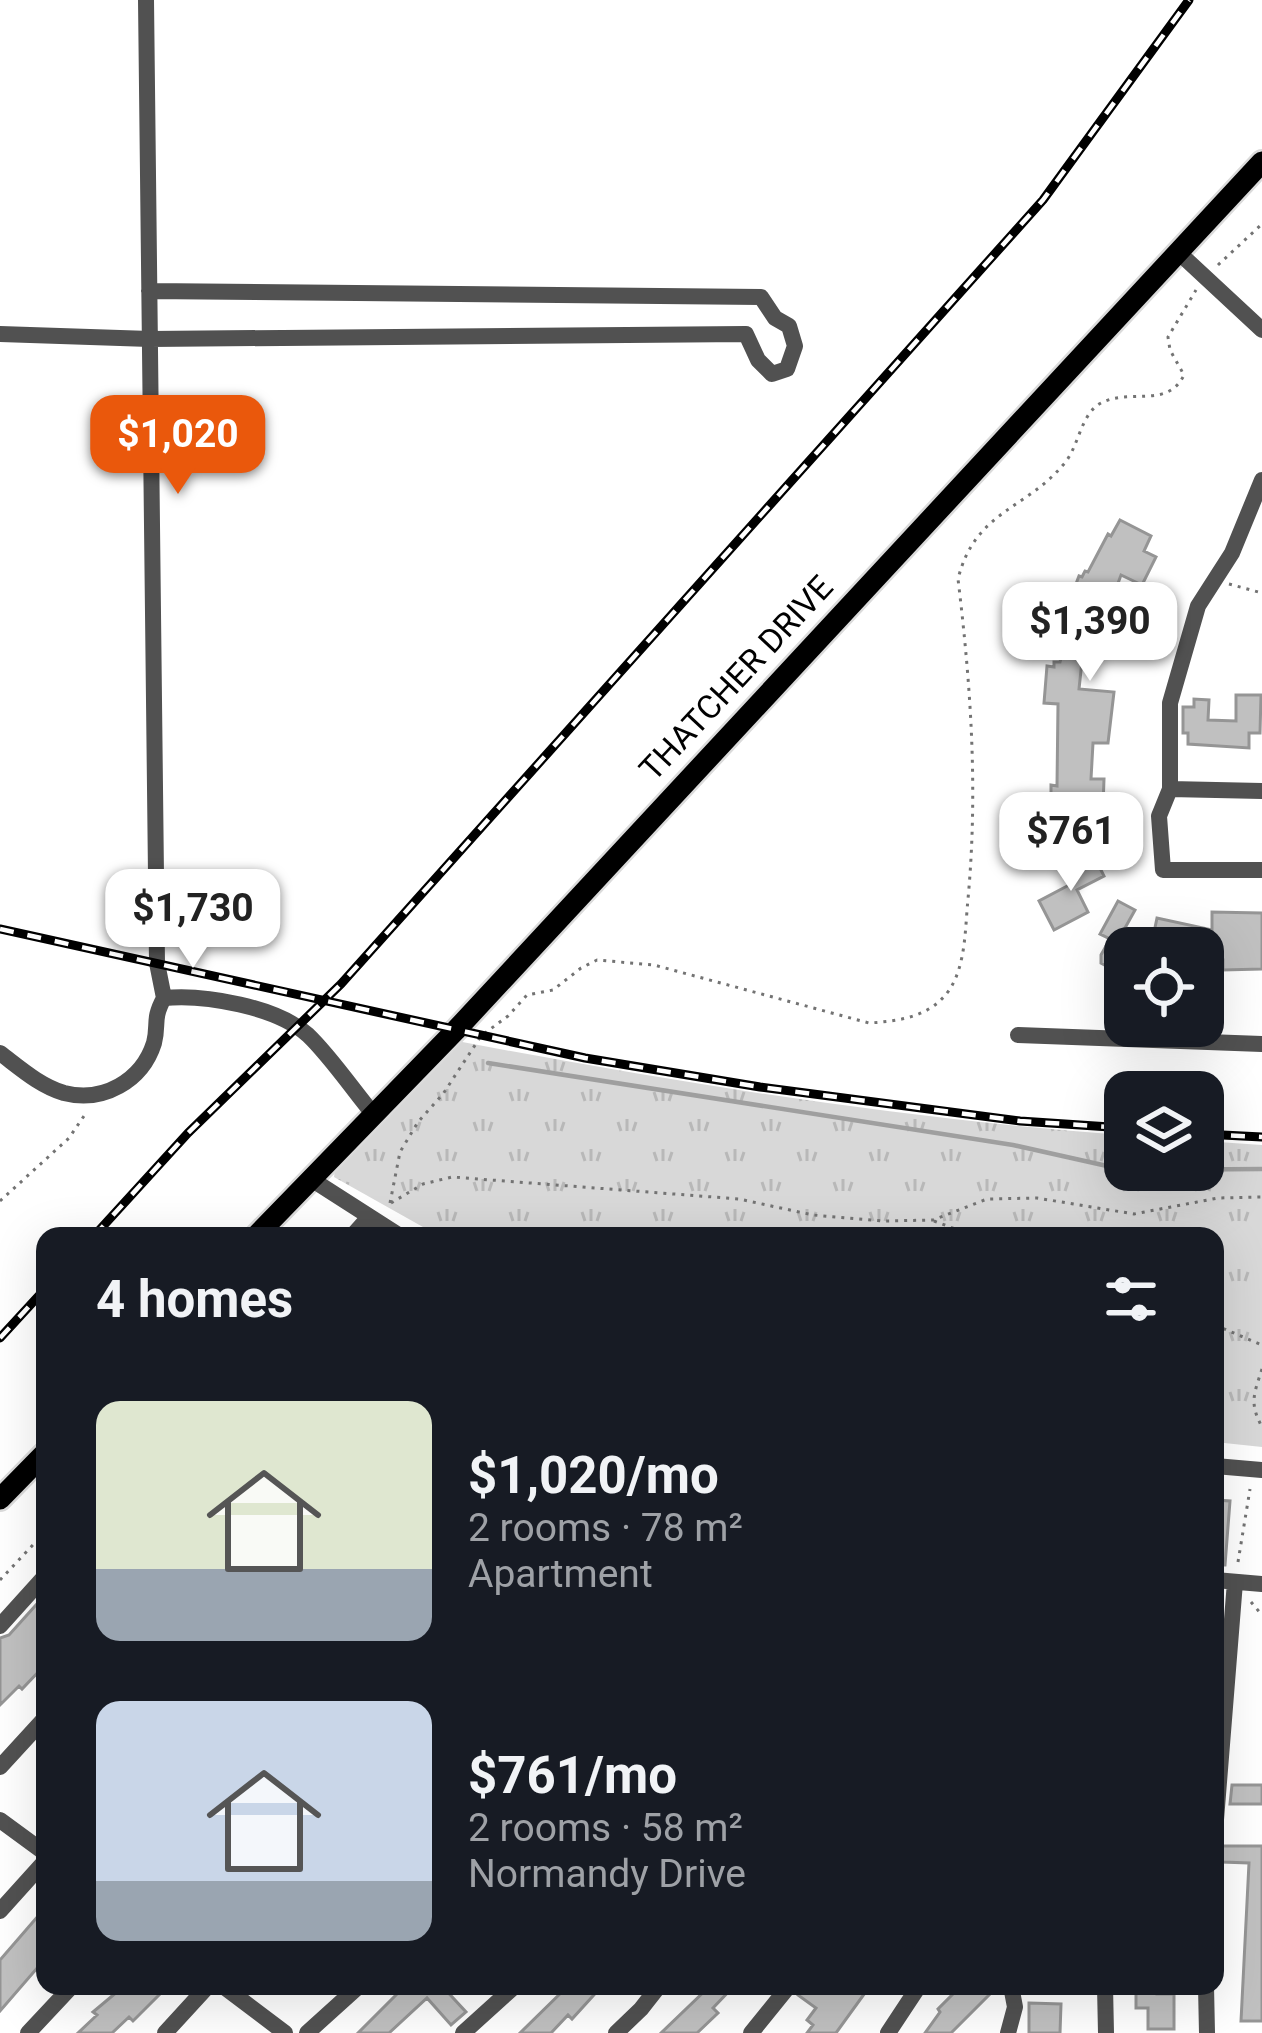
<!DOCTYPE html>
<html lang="en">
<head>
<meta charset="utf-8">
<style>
	:root { --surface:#171b24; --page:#242831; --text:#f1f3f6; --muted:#9ea1a6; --accent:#ea580c }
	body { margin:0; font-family:Roboto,sans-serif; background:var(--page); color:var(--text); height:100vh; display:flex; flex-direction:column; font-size:45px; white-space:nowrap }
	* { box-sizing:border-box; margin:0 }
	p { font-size:39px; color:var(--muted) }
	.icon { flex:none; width:66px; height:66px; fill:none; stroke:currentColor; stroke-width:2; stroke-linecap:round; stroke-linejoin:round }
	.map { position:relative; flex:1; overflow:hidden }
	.drawer { position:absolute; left:36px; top:1227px; width:1188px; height:768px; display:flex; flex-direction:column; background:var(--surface); border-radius:24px; box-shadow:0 12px 48px #0002 }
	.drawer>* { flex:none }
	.buttons { position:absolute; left:1104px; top:927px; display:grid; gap:24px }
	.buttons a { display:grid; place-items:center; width:120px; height:120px; border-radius:24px; background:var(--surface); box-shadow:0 12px 48px #0002; font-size:60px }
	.price { position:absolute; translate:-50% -102px; padding:0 27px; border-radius:24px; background:#fff; color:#222; font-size:39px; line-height:78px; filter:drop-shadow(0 3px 6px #0008) }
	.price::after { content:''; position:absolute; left:50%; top:72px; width:36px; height:27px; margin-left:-18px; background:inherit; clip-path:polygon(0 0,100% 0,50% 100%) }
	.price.on { background:var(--accent); color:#fff }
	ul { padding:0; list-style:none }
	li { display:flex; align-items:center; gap:36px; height:300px; padding:0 60px }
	li span { display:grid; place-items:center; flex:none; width:336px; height:240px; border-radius:24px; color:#555 }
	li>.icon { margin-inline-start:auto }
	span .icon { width:144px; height:144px; fill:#fffc; stroke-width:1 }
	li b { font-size:51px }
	h2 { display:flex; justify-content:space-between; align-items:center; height:144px; padding:0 60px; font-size:51px }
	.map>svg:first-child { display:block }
	.grass { fill:url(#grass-tufts) }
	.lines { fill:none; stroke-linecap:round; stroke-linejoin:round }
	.stream { stroke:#9f9f9f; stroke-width:4.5 }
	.building { fill:#c0c0c0; stroke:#959595; stroke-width:3 }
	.major-casing { stroke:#dbdbdb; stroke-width:26 }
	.path { stroke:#737373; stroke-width:3; stroke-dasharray:3 6; stroke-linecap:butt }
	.minor { stroke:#515151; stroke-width:16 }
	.major { stroke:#000; stroke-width:21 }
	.rail-casing { stroke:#000; stroke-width:9 }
	.rail { stroke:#fff; stroke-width:4.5; stroke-dasharray:14; stroke-linecap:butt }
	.labels { text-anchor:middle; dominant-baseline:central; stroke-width:12; stroke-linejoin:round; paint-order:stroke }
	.street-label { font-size:33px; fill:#000; stroke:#fff }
</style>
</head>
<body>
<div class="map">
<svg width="1262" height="2033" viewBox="0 0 1262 2033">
	<defs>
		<pattern id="grass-tufts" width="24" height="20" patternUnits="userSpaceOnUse" patternTransform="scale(3)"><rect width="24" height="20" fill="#d8d8d8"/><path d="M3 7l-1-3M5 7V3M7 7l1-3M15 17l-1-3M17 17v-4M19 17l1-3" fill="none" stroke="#b8b8b8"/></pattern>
	</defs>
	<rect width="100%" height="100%" fill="#fff"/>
	<path class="grass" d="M457,1041C679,1083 900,1119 1125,1135V1170H1203V1141L1262,1145V1447L1215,1442V1236H439L334,1177L336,1162Z"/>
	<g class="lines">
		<path class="stream" d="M488,1063L1013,1145L1125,1170
			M1127,1170L1262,1169"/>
	</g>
	<path class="building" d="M1120,520L1151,536L1144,551L1156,557L1142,585L1121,575L1112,600L1135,609L1128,626L1125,625L1116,658L1097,653L1095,659L1088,658L1087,662L1082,661L1079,689L1114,692L1108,743H1093L1091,779H1104L1103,807L1090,806L1089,831H1099L1098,850L1051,848V785L1057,786L1058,704L1044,703L1047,666L1054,667V662H1060L1067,635L1074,637L1081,607L1072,604L1074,598L1071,597L1079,576L1082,577L1085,571L1088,572L1108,534L1111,536Z
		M1236,695H1261L1260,733H1249V748L1188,744V733H1183V707H1194V699L1209,700L1208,720L1236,721Z
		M1094,856L1104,876L1077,890L1088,912L1054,930L1039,901L1071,884L1064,872Z
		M1118,901L1135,910L1125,928L1152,942L1157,918L1212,930V912L1262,913V969L1223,970V960L1211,959V948H1125V976L1101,963V955L1110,939L1100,934Z
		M1215,1500L1230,1501L1225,1565H1215Z
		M45,1595V1665L22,1689L19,1686L0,1705V1638L9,1635Z
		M1232,1785H1262V1804H1230Z
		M1222,1846H1262V2021H1241L1249,1863L1222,1862Z
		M45,1908V1959L0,2011V1960Z
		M124,1986H168L133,2021L129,2017L112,2033H78L97,2015L93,2012Z
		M405,1986H442L466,2012L451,2025L427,1998L389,2033H358Z
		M568,1986H602L572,2019L568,2015L551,2033H520Z
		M710,1986H734L713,2008L718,2013L697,2033H661Z
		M802,1986H870L836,2033H807L813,2025L807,2020L816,2008L798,1995Z
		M961,1986H998L951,2033H925L940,2012L938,2009Z
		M1136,1988H1157V1994H1174V2029H1148V2008H1136Z
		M1029,2003L1061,2004L1060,2033H1029Z"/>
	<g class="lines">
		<g class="major-casing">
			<path id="major" d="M256,1236L456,1030L1262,162
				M0,1499L45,1453"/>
		</g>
		<path class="path" d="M1218,265L1262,224
			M1229,584L1262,593
			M0,1201L69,1138L86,1113
			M390,1203L400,1152L418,1122L443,1094L481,1036L508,1016L527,995L553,990L581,968L597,960L654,965L869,1023C900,1021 931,1017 950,989C966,963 965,929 968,899C978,790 971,687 958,579C975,511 1025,510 1063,465C1079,448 1080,414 1101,403C1129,388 1168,409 1184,375L1170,350L1168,337L1196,290
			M391,1203L423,1184L452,1177L739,1199L813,1215L883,1221L933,1220L987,1199L1037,1198L1134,1214L1218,1198L1262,1197
			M934,1221L974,1236
			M1215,1325L1262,1345
			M1262,1369C1254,1394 1249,1403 1262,1427
			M1238,1562L1250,1489
			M0,1580L45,1532
			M1251,1602L1262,1615"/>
		<path class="minor" d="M146,0L157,963L164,998
			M1177,251L1262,330
			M0,334L150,339L746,334L758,360L772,374L787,369L795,346L789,326L775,318L761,297L149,291
			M1262,480L1232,553L1198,606L1170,703V789L1262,791
			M1170,789L1159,816L1163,870H1262
			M1018,1035L1262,1044
			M0,1053C20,1068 40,1086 64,1093C103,1103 142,1081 154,1043C159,1024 152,1020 164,998C205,994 277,1007 308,1035C331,1057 353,1090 374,1115
			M311,1179L400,1236
			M352,1236L369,1217
			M1215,1466L1262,1470
			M1215,1580L1262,1584
			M0,1626L45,1576
			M0,1767L45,1718
			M0,1820L45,1853
			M1215,1832L1235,1582
			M0,1911L45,1861
			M223,1986L285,2033
			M1105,1986L1106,2033
			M1206,1986L1207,2033
			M28,2033L72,1986
			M165,2033L208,1986
			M307,2033L359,1986
			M463,2033L515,1986
			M616,2033L641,2009L659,1986
			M751,2033L789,1986
			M888,2033L919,1986
			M1008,2033L1015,2007L1011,1986"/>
		<use href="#major" class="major"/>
		<g class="rail-casing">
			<path id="rail" d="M0,929L585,1058L760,1087L1020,1121L1125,1128
				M1203,1134L1262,1137
				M94,1236L188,1133L341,984L1043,200L1189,0
				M0,1338L45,1289"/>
		</g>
		<use href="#rail" class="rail"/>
	</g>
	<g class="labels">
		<g class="street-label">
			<text transform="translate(736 678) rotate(-47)">THATCHER DRIVE</text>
		</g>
	</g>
</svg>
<div class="buttons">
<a><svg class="icon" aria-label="locate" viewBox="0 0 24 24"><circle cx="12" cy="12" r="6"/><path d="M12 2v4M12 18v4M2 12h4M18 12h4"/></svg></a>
<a><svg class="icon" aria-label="layers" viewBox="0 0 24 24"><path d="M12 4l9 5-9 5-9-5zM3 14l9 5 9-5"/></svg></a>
</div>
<b class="price on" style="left:178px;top:497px">$1,020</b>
<b class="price" style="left:1090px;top:684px">$1,390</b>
<b class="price" style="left:1071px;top:894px">$761</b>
<b class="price" style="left:193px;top:971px">$1,730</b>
<section class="drawer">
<h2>4 homes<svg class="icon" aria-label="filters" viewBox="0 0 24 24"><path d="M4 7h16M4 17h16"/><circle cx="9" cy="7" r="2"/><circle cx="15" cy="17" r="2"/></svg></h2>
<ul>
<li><span style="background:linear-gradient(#dfe7d0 70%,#9aa5b1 0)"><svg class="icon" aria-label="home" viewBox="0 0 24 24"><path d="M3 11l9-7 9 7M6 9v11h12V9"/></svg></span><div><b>$1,020/mo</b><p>2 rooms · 78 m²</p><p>Apartment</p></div></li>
<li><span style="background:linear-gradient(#c9d6e8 75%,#9aa5b1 0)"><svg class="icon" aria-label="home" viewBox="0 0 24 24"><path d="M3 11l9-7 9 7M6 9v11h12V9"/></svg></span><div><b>$761/mo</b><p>2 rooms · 58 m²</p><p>Normandy Drive</p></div></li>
</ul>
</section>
</div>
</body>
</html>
